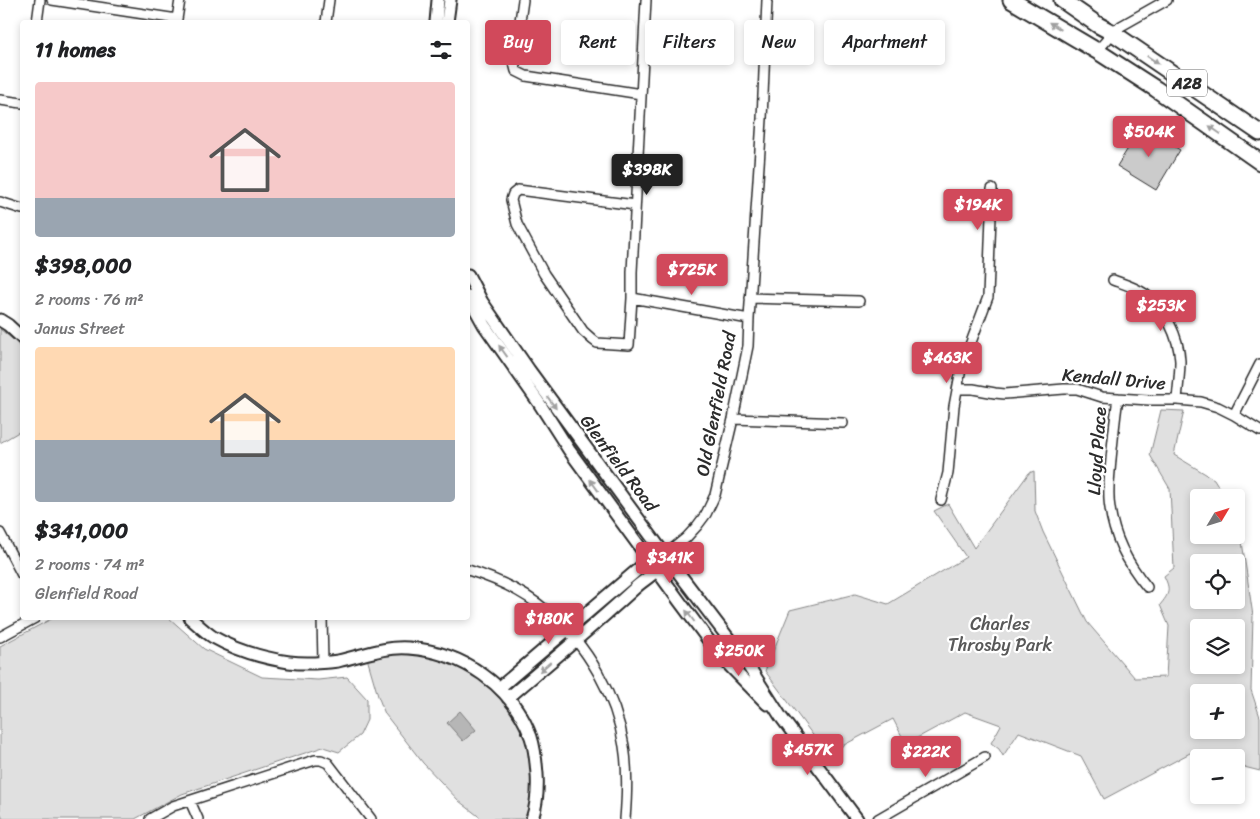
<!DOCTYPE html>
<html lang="en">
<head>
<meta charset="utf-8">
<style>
	:root { --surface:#fff; --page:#f2f2f2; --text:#202124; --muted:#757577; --accent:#d1495b }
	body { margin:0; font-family:Sriracha,sans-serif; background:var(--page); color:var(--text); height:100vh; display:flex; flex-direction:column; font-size:19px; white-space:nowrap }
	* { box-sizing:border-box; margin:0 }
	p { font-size:16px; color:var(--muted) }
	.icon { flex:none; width:28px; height:28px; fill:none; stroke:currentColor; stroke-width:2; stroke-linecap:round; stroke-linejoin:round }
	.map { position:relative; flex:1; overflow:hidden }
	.panel { position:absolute; left:20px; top:20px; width:450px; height:600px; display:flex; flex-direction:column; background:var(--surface); border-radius:5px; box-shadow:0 2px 8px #0003 }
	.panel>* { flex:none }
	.top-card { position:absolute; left:485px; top:20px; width:475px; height:45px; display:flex; gap:10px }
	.needle { width:32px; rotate:52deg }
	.controls { position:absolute; left:1190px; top:489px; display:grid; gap:10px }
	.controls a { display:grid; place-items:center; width:55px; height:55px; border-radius:5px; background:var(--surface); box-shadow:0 2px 8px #0003; font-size:25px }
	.price { position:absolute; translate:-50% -42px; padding:0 11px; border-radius:5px; background:var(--accent); color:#fff; font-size:16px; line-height:32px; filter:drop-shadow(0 1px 2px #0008) }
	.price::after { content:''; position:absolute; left:50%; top:30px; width:15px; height:11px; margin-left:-8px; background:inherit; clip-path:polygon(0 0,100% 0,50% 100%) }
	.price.current { background:#222; color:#fff }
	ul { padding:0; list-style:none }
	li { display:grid; align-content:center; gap:10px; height:265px; padding:0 15px }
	li span { display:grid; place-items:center; height:155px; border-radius:5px; color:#555 }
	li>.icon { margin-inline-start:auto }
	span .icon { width:90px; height:90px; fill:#fffc; stroke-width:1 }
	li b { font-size:21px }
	h2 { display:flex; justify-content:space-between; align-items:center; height:60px; padding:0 15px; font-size:21px }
	.tag { padding:0 18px; border-radius:5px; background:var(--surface); box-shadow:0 2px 8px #0003; font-size:18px; line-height:45px }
	.tag.current { background:var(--accent); color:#fff }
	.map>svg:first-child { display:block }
	.green { fill:#e0e0e0; stroke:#868686; fill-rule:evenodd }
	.water { fill:#b6b6b6; stroke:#7e7e7e }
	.building { fill:#cbcbcb; stroke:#2b2b2b }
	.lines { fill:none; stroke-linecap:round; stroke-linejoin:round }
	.street-casing { stroke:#2b2b2b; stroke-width:12 }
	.secondary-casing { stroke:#2b2b2b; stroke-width:15 }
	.highway-casing { stroke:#2b2b2b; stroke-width:19 }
	.street { stroke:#fff; stroke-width:9 }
	.secondary { stroke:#fff; stroke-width:11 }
	.highway { stroke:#fff; stroke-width:15 }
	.oneway { fill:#a0a0a0 }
	.labels { text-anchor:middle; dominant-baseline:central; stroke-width:4.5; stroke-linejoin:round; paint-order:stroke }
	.shield { fill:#fff; stroke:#6b6b6b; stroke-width:1 }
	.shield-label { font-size:16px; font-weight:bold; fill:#2b2b2b }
	.street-label { font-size:18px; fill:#2b2b2b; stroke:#fff }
	.park-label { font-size:18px; fill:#585858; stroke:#fff }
</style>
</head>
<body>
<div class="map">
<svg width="1260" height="819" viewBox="0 0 1260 819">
	<rect width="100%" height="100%" fill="#fff"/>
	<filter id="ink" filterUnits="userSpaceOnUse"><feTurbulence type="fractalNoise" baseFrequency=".02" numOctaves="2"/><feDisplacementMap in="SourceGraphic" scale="10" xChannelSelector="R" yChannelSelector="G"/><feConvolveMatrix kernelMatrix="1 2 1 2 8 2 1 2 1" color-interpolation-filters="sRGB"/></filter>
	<g filter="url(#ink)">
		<path class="green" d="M0,329L17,343L22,351V430L0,443Z
			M1161,410L1184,411L1174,455L1214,479L1225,497L1199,498V535H1236V521L1240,528L1253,616L1251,690L1260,717V771L1236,765V758L1207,757L1190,753L1104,799L1081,756L1019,732L1003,756L999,749L991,743L1001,725L965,712L906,744L893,719L827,754L765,671L790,610L855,594L888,604L966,557L934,511L948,504L974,548L1029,473L1034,471L1035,511L1043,532L1087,622L1135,678L1166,677L1169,626L1160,605C1169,594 1171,590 1164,576L1174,568L1170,489L1150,455ZM1236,562V600H1199V562ZM1199,628H1236V665H1199ZM1236,692V730H1199V692Z
			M53,618H169L204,649L262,677L318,680L347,677L367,699V720L360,735L339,752L323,747L182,794L135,819H3L0,813V646Z
			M421,653L453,662L468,670L486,685L509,708L520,727L529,750L533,779V796L527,819H482L459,801L423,763L385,714L378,696L367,658L391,654Z"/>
		<path class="water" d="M460,711L476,730L463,741L447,723Z"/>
		<path class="building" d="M1142,126L1180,150L1156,190L1117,166Z"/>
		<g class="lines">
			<g class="street-casing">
				<path id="street" d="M52,0L177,19L180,0
					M523,0L514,63L516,71L526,76L641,94
					M37,22L40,0
					M326,22L329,0
					M1097,51L1113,33L1121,26L1167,0
					M0,100L22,103
					M0,202L22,209
					M635,205L518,190L513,194L511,200L517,224L544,274L583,331L593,340L597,343L629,345L632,298V272L646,0
					M1113,280C1124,284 1135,287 1145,294C1165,308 1179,337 1180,361C1180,374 1178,387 1177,400
					M632,298L749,319
					M750,298L859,301
					M958,389H973L995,393L1005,394L1064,389H1077L1102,397L1149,400H1177L1201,402L1218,407L1234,415L1260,431
					M1118,398C1115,418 1113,439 1111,459C1110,475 1107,492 1110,508C1114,538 1128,564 1147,587
					M1234,415L1260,364
					M733,419L843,423
					M941,500L948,473L954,406L961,369L988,297L992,189
					M0,533L22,575
					M665,555L686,538L697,526L706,514L715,495L733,419L748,346L749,319L762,119L767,0
					M468,570C497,579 525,592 548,612C588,645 616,696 624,746C628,770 627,795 625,819
					M322,618L323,662
					M0,637L35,618
					M190,801L198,819
					M150,819L173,806L315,760H321L328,763L371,819
					M878,819L985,757"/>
			</g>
			<g class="secondary-casing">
				<path id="secondary" d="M436,22L438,0
					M447,22L450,0
					M468,275L482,302L529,370L665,555L742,656L781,717L857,819
					M468,296L484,325L539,403L569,450L680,602L721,657L767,704
					M0,320L8,325L22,338
					M190,618C197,624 205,632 213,637C236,650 263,658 289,662C304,664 322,663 338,661C362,656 384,646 409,648C462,652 512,685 531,737C535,749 536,761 537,774C538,789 537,804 532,819
					M499,688L649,560L655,558
					M508,698C550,662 594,626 635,588C642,581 657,573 660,565"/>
			</g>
			<g class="highway-casing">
				<path id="highway" d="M1011,0L1097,51L1156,89L1260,162
					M1062,0L1098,25L1113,33L1260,133"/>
			</g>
			<use href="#street" class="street"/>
			<use href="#secondary" class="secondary"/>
			<use href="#highway" class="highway"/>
		</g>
		<defs><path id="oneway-solid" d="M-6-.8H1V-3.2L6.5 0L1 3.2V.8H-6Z" transform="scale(1.25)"/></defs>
		<g class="oneway">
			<use href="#oneway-solid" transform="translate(1055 26) rotate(-149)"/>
			<use href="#oneway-solid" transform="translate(1153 60) rotate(34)"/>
			<use href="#oneway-solid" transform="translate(1215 130) rotate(-145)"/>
			<use href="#oneway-solid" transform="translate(503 351) rotate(-126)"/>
			<use href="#oneway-solid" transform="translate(552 403) rotate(54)"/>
			<use href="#oneway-solid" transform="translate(594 485) rotate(-126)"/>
			<use href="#oneway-solid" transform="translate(690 616) rotate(-127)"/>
			<use href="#oneway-solid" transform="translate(545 667) rotate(139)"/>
		</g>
	</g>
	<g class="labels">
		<rect class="shield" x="1167" y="69.5" width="40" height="27" rx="4"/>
		<g class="shield-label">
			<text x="1187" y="83">A28</text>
		</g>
		<g class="street-label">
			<text transform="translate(1114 379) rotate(5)">Kendall Drive</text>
			<text transform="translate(716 404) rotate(-79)">Old Glenfield Road</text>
			<text transform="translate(1097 451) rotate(-86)">Lloyd Place</text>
			<text transform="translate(619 463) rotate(53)">Glenfield Road</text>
		</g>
		<g class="park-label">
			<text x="1000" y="624">Charles<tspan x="1000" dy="21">Throsby Park</tspan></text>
		</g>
	</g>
</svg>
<div class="controls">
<a><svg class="needle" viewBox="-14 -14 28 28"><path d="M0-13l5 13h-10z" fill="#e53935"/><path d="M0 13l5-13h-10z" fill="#757577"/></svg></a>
<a><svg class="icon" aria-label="locate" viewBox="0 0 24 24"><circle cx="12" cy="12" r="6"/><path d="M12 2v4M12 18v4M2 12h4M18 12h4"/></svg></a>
<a><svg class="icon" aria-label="layers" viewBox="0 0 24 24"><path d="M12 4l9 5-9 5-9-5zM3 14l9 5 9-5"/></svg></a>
<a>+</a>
<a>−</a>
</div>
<b class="price" style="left:1149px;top:158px">$504K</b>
<b class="price current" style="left:647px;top:196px">$398K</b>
<b class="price" style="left:978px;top:231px">$194K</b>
<b class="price" style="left:692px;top:296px">$725K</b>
<b class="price" style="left:1161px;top:332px">$253K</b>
<b class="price" style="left:947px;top:384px">$463K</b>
<b class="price" style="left:670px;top:584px">$341K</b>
<b class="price" style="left:549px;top:645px">$180K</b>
<b class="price" style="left:739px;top:677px">$250K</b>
<b class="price" style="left:808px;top:776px">$457K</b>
<b class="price" style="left:926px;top:778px">$222K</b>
<div class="top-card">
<a class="tag current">Buy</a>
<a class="tag">Rent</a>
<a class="tag">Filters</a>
<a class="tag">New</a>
<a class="tag">Apartment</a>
</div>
<section class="panel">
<h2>11 homes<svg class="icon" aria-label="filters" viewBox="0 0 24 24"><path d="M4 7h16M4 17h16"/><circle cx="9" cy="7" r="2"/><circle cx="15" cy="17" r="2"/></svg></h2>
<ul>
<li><span style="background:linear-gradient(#f6c9c9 75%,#9aa5b1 0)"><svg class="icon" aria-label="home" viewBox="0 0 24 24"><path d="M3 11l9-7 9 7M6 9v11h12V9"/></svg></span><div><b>$398,000</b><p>2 rooms · 76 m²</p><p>Janus Street</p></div></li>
<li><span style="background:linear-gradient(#ffd9b3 60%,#9aa5b1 0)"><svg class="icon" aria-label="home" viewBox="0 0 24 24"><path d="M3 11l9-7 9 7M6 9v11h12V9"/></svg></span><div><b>$341,000</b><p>2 rooms · 74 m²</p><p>Glenfield Road</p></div></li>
</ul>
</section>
</div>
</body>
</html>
